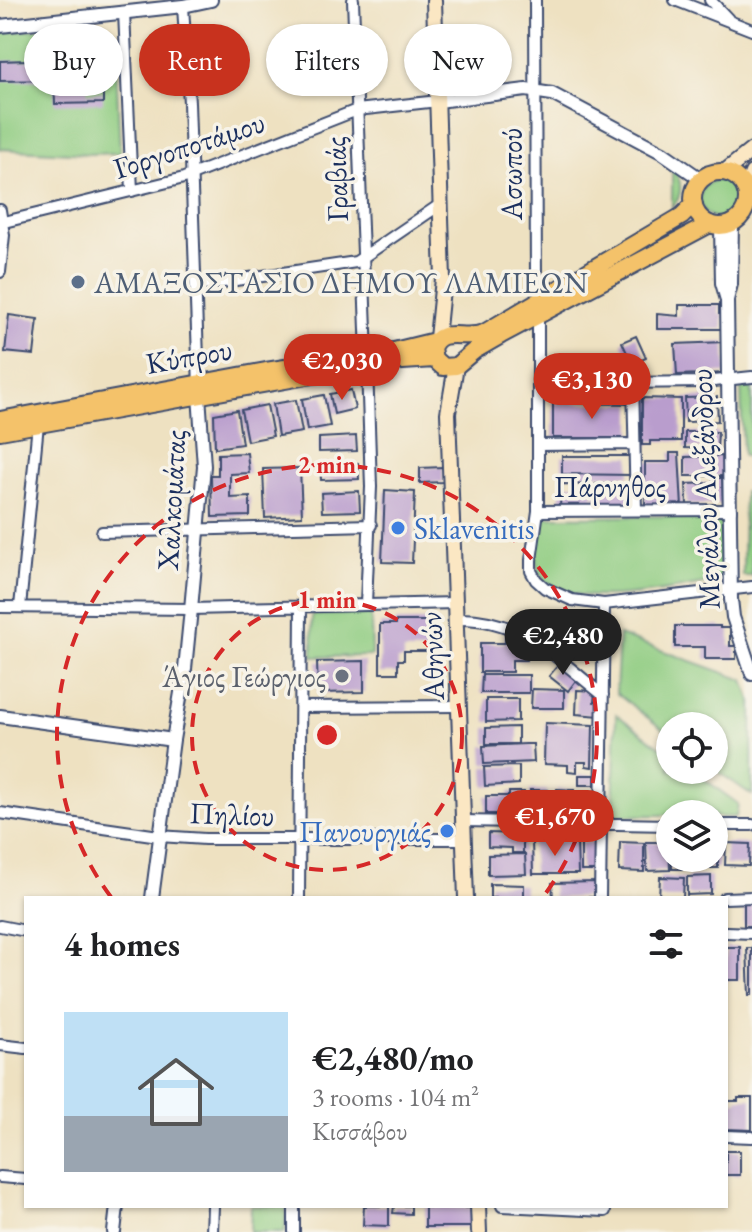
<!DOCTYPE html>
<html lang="en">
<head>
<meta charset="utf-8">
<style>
	:root { --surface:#fff; --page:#f6f6f6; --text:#202124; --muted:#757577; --line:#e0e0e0; --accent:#c8321e }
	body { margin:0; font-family:"EB Garamond",serif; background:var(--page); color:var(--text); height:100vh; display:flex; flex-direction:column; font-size:30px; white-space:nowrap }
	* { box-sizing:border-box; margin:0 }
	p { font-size:26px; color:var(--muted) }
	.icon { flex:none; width:44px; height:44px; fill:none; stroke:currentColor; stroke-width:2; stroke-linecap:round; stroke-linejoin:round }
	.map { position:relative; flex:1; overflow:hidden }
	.details { position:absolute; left:24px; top:896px; width:704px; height:312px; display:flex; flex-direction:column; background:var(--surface); border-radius:0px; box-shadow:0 2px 6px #0004 }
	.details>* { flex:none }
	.top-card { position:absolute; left:24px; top:24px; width:704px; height:72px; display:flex; gap:16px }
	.tools { position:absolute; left:656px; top:712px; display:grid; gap:16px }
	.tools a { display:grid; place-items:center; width:72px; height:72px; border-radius:50%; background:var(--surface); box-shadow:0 2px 6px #0004; font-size:40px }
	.price { position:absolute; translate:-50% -68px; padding:0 18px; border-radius:28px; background:var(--accent); color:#fff; font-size:26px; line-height:52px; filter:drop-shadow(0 2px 4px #0008) }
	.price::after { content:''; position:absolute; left:50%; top:48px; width:24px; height:18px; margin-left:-12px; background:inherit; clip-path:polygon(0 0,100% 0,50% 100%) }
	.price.selected { background:#222; color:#fff }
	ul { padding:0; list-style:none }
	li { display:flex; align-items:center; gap:24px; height:200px; padding:0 40px }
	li+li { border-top:2px solid var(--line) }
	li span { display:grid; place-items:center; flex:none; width:224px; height:160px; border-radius:0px; color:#555 }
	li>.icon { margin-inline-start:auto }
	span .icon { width:96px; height:96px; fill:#fffc; stroke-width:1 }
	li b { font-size:34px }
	h2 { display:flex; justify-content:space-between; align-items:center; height:96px; padding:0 40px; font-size:34px }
	.pill { padding:0 28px; border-radius:36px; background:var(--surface); box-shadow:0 2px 6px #0004; font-size:28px; line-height:72px }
	.pill.selected { background:var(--accent); color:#fff }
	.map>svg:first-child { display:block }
	.green { fill:#8fcc81; stroke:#557e70; stroke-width:2 }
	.building { fill:#b99dcd }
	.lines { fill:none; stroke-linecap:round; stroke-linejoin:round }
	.minor-casing { stroke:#3b4a6d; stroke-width:14 }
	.tertiary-casing { stroke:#3b4a6d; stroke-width:16 }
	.secondary-casing { stroke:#3b4a6d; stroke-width:18 }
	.primary-casing { stroke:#3b4a6d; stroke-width:20 }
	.minor { stroke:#fff; stroke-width:10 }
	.tertiary { stroke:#fff; stroke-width:12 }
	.secondary { stroke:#fbe7c3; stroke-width:14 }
	.primary { stroke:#f4c26a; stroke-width:16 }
	.ring { fill:none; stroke:#d62828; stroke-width:4; stroke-dasharray:14 10 }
	.service-dot { fill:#5c6f8a; stroke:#f7f3e8; stroke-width:3 }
	.shop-dot { fill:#3f7fe0; stroke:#f7f3e8; stroke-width:3 }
	.worship-dot { fill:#6b7280; stroke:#f7f3e8; stroke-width:3 }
	.labels { text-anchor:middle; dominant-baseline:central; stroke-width:7; stroke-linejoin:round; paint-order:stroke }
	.street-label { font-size:30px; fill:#1b2f5e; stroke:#f7f3e8 }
	.service-label { font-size:30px; fill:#4e5e75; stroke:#f7f3e8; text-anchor:start }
	.shop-label { font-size:30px; fill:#366cbe; stroke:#f7f3e8; text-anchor:start }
	.worship-label { font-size:30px; fill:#5b616d; stroke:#f7f3e8; text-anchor:end }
	.centre { fill:#d62828; stroke:#f7f3e8; stroke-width:4 }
	.ring-label { font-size:24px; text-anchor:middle; font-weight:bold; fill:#d62828; stroke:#f7f3e8; stroke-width:7; stroke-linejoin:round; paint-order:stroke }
</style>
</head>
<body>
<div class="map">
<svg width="752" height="1232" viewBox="0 0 752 1232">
	<rect width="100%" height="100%" fill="#f7f3e8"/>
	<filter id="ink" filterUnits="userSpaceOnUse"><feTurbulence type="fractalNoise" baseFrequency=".0125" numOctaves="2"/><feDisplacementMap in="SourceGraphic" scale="16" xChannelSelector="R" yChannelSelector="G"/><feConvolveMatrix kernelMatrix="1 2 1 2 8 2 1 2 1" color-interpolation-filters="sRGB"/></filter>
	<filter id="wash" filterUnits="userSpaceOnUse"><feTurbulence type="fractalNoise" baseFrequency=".006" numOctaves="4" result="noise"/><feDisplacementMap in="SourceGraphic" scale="32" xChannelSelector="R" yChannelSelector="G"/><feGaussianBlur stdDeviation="1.8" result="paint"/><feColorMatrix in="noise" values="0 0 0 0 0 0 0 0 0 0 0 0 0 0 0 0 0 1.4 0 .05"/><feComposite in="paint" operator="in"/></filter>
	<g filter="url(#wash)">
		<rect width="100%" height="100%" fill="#eee1c1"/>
		<path class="green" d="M84,24L90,62L116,61L120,153L89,154L0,149V33Z
			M672,169C683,179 683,196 672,207Z
			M700 199a19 19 0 1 1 38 0a19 19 0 1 1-38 0Z
			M741,387H752V456H743Z
			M744,491H752V576H743Z
			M721,516V581C682,587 561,617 539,572C532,557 540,532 542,517Z
			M371,614L372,656L313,657L312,615Z
			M619,635L744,680L752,703V795L714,769V726H670V735L616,693Z
			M616,714L670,754V770H692L738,804L736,817H714V814L613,816Z
			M251,1206H286L285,1232H250Z"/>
		<g id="blocks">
			<path class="building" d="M55,42H67L68,86H87L88,93L103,92V103L55,104L54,80L0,81V61L56,59Z
				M679,305H719V314H723V329H657V314L679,316Z
				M9,315L38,319L34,355L5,352Z
				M636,336L646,358L632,364L622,342Z
				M725,342L726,373L677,375L675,344Z
				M616,368L617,377H604L603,369Z
				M623,368L632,369V376H623Z
				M351,390L355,409L334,414L330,394Z
				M324,395L330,426L307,430L302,399Z
				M717,397L718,421L686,422L685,398Z
				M642,398L681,399V441H650V445H642Z
				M296,400L302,432L278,436L273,404Z
				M553,403L632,404V438H553Z
				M267,405L273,436L247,441L241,410Z
				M237,410L242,444L215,448L214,414Z
				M685,432H718L717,449L685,448Z
				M356,436L357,451L319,452V438Z
				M247,453L249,473L230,474V498L250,497V516L212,517L211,475H218V454Z
				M670,453H679L682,508H645V462H670Z
				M562,456H630V475L562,474Z
				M723,456V476H685V457Z
				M358,463L359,479L321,480L320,464Z
				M443,467V482L420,483V468Z
				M300,468L302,516L265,518L263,469Z
				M713,478H722L723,504L687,505L686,484L713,483Z
				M561,484L593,485V509L560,508Z
				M596,484H634V507L595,506Z
				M385,490L415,492L412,563L382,562Z
				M359,491L360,511L322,512L321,493Z
				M396,621H430V651H404V660H398V673H380V624H396Z
				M675,626H720V628H730V646H736V659H705V647H675Z
				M505,634H524L526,660H512V672H480V643H505Z
				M364,661V692L318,693L317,662Z
				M559,664L577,679L568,691L549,676Z
				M482,675H529V693H481Z
				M532,689L564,690V708H531Z
				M577,690L595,691L594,702L601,703L600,716L576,714Z
				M486,699H518V721L486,722Z
				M545,723L593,725L592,767L586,766V762H577V772L568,771V765L544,764Z
				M518,727V744H486V728Z
				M526,744H533L534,762L484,764L483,746Z
				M519,766V784L485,786L484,767Z
				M579,775H595V785H579Z
				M557,789L574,790L573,818L555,817Z
				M530,790H547L549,817H529Z
				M509,792H524V814H486V796H509Z
				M488,833L523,834V853H512V848L488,847Z
				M532,841H577L578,874H533Z
				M714,841L718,842V868H696V858H714Z
				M581,842H598L599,871H581Z
				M620,842L644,843V872L619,871Z
				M646,842H669L670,870L647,871Z
				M726,843L750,844L749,866L725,865Z
				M525,854L526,874L488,875V855Z
				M672,858H694V869H672Z
				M711,876V894L687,895V877Z
				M660,877L684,878L683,898H659Z
				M597,882L598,897L553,898L552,883Z
				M490,884L524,885V898H490Z
				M744,902H752V926H744Z
				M726,947H740V980H726Z
				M747,948H752V995H749Z
				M738,1098H752V1130L726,1129V1101H738Z
				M726,1151H740V1175H726Z
				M364,1206H389V1226L363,1225Z
				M394,1206H411V1214L393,1213Z
				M425,1207L472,1208L471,1227H425Z"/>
		</g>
	</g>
	<g filter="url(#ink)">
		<use href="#blocks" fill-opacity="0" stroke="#3b4a6d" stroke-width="2"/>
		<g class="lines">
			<g class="minor-casing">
				<path id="minor" d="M353,0L367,355
					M535,0L536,284L542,298
					M675,0L752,30
					M710,0L728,19
					M183,6L189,103L199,387
					M124,12L132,191
					M0,210L4,235L0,272
					M0,223L184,178L357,110L438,101
					M196,286L356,262L441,204
					M538,316V511L531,560V571L536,580L545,588L572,600L604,604L752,587
					M633,383L636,510
					M538,384L705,382L752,377
					M538,445L634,444
					M538,511L731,510
					M102,532L371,525
					M366,604L371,487L367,366
					M0,607L191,609L456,603
					M20,607L38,424
					M456,619C522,617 554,657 603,695
					M301,707L460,706
					M0,813L159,836L205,839H463
					M463,821L670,825
					M714,825H752
					M299,898L301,606
					M600,898L604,604
					M725,898L752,897
					M0,926L26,931
					M726,932L752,933
					M0,1045L26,1048
					M726,1136L752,1137
					M0,1177L26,1179
					M502,1206L605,1211
					M212,1232L213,1206
					M294,1232V1206"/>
			</g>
			<g class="tertiary-casing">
				<path id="tertiary" d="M0,26L183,6L211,0
					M438,101L526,90L552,94L663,153L702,180
					M721,226L722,283L727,300L731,599L733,617L752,674
					M727,300L731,284L732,223
					M0,716L173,740
					M152,898L173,740L185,669L191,609L204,466L199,395
					M114,1232L117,1206"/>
			</g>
			<g class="secondary-casing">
				<path id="secondary" d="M434,0L443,279L437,338
					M723,173L752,150
					M745,191L752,173
					M456,366L448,413L466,898
					M478,1206L479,1232"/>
			</g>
			<g class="primary-casing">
				<path id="primary" d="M693 199a27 27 0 1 1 54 0a27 27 0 1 1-54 0Z
					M694,204L682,216L484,333C463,341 441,325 432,348L434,359L443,367L456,366L475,350L501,335L710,224
					M387,362L434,359
					M0,420L266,371L394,351L435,341
					M0,431L341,370"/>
			</g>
			<use href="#minor" class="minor"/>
			<use href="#tertiary" class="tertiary"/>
			<use href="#secondary" class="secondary"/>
			<use href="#primary" class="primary"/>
		</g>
	</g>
	<g class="ring">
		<circle cx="327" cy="735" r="135"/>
		<path d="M111 897A270 270 0 1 1 543 897"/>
	</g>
	<circle class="service-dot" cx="78" cy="282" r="8"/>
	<g class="shop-dot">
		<circle cx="398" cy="528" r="8"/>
		<circle cx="447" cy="831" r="8"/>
	</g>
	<circle class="worship-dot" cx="342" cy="676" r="8"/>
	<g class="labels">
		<g class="street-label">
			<text transform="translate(189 145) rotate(-18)">Γοργοποτάμου</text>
			<text transform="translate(511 174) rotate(-90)">Ασωπού</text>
			<text transform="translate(336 179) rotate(-92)">Γραβιάς</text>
			<text transform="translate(189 356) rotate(-10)">Κύπρου</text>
			<text x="610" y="486">Πάρνηθος</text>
			<text transform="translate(705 489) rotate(-92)">Μεγάλου Αλεξάνδρου</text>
			<text transform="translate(171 500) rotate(-87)">Χαλκομάτας</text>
			<text transform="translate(432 656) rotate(-92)">Αθηνών</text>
			<text transform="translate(232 814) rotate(2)">Πηλίου</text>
		</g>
		<g class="service-label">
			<text x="94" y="282">ΑΜΑΞΟΣΤΑΣΙΟ ΔΗΜΟΥ ΛΑΜΙΕΩΝ</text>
		</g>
		<g class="shop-label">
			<text x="414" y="528">Sklavenitis</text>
			<text x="431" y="831" text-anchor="end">Πανουργιάς</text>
		</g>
		<g class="worship-label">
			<text x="326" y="676">Άγιος Γεώργιος</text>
		</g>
	</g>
	<circle cx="327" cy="735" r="12" class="centre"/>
	<g class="ring-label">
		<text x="327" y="473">2 min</text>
		<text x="327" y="608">1 min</text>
	</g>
</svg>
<div class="tools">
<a><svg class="icon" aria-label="locate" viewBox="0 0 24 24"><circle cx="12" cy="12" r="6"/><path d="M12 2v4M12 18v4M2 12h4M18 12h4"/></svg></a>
<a><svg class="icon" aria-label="layers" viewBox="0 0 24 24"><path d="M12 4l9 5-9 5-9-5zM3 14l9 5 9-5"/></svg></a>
</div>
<b class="price" style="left:342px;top:402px">€2,030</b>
<b class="price" style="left:592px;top:421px">€3,130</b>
<b class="price selected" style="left:563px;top:677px">€2,480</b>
<b class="price" style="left:555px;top:858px">€1,670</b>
<div class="top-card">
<a class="pill">Buy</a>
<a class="pill selected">Rent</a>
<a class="pill">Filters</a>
<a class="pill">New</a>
</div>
<section class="details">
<h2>4 homes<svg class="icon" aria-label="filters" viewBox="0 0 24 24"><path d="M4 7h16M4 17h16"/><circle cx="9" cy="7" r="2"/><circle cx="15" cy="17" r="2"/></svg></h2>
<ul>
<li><span style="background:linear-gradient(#bfe0f5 65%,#9aa5b1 0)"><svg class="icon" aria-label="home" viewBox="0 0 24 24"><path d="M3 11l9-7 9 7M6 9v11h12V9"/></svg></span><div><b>€2,480/mo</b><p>3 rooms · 104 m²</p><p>Κισσάβου</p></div></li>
</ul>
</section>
</div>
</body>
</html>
